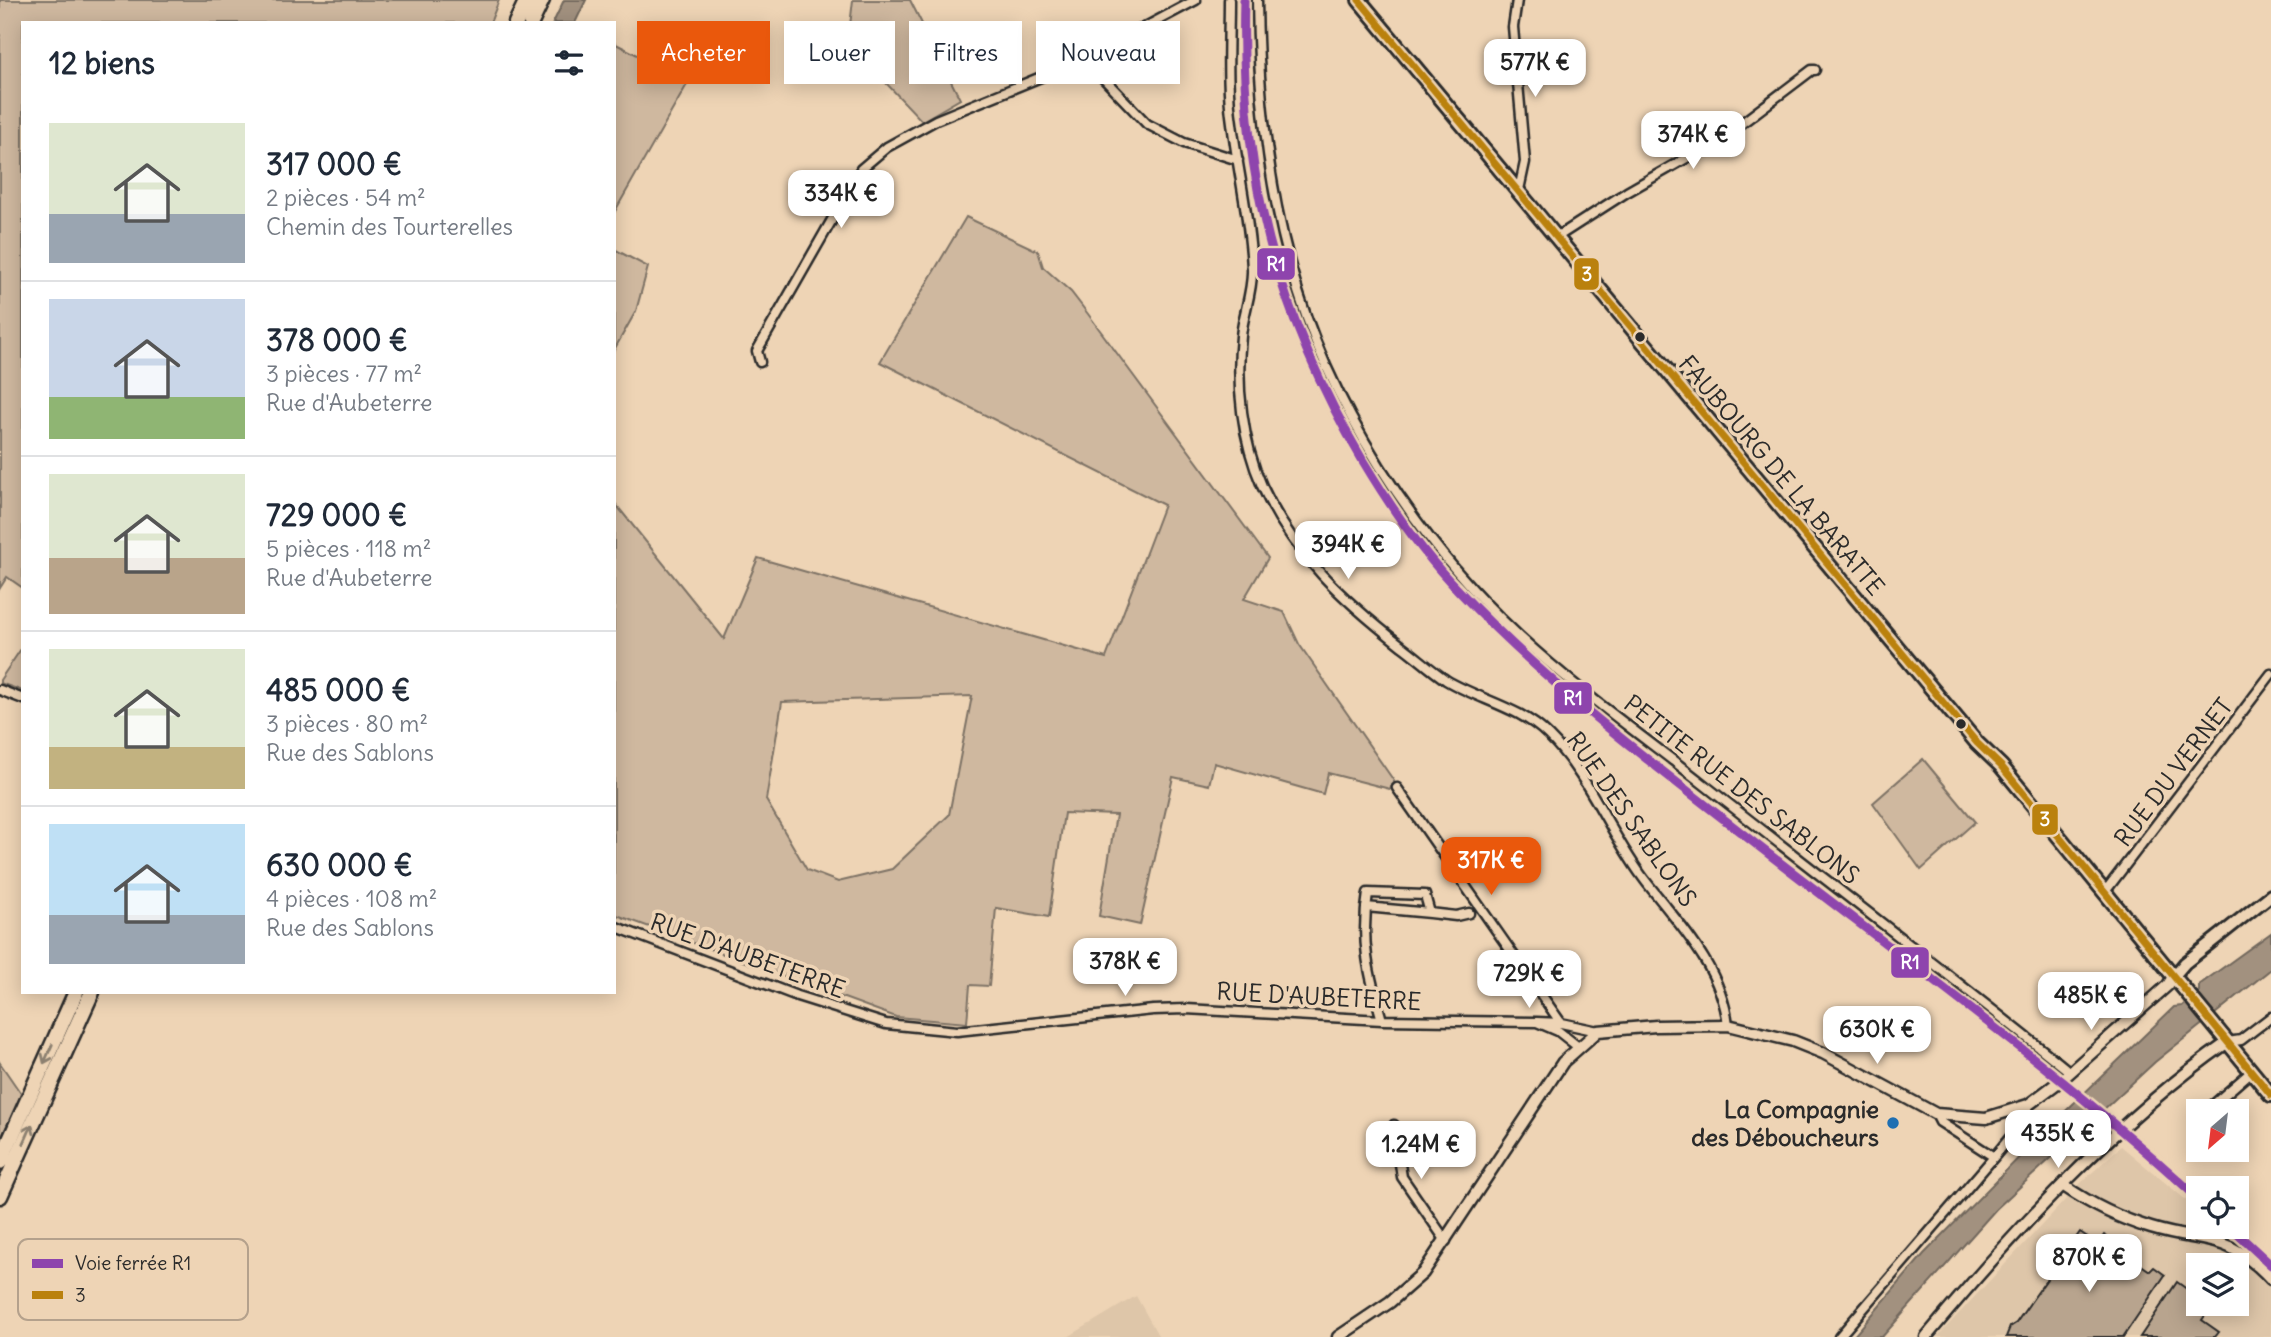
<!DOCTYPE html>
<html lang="fr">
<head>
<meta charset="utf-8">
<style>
	:root { --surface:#fff; --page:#f6f6f7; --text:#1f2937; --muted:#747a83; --line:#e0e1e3; --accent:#ea580c }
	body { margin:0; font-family:Delius,sans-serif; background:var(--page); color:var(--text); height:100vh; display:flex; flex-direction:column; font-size:26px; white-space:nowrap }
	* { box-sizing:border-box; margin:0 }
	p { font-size:23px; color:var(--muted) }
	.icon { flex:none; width:38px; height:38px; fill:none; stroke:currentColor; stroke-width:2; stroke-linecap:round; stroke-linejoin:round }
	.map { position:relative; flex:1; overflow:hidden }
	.panel { position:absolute; left:21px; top:21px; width:595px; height:973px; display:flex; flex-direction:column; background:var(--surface); border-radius:0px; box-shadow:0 4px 18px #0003 }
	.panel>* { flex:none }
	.banner { position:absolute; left:637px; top:21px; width:665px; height:63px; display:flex; gap:14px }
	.needle { width:46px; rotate:208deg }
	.buttons { position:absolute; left:2186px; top:1099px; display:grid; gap:14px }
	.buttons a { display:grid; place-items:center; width:63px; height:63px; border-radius:0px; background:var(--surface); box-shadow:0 4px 18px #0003; font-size:35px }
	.price { position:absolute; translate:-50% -60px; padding:0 16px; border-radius:14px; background:#fff; color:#222; font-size:23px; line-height:46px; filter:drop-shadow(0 2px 4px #0008) }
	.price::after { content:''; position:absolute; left:50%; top:42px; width:21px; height:16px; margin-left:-10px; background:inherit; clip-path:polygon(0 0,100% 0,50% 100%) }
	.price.active { background:var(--accent); color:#fff }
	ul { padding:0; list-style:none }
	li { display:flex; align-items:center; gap:21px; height:175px; padding:0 28px }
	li+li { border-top:2px solid var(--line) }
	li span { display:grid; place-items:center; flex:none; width:196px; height:140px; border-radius:0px; color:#555 }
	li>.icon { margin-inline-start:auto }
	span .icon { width:84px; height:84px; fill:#fffc; stroke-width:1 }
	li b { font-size:30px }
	h2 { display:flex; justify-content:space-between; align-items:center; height:84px; padding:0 28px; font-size:30px }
	.chip { padding:0 24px; border-radius:0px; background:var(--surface); box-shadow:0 4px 18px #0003; font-size:24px; line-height:63px }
	.chip.active { background:var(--accent); color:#fff }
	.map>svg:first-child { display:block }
	.built { fill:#dec6a9; fill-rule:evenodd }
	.green { fill:#cfb89f; stroke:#7d7265; stroke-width:2; fill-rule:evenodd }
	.water { fill:#a2917f; stroke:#72685d; stroke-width:2 }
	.building { fill:#b8a48e; stroke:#2b2b2b; stroke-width:2 }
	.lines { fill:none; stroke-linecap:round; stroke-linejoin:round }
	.minor-casing { stroke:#2b2b2b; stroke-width:13 }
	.tertiary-casing { stroke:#2b2b2b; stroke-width:15 }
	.secondary-casing { stroke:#2b2b2b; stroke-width:16 }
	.primary-casing { stroke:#2b2b2b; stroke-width:18 }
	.motorway-casing { stroke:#2b2b2b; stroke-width:19 }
	.minor { stroke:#eed4b5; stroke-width:8 }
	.tertiary { stroke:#eed4b5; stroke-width:10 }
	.secondary { stroke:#eed4b5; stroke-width:10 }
	.primary { stroke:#eed4b5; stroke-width:12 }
	.motorway { stroke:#eed4b5; stroke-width:14 }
	.bus-1-casing { stroke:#eed4b5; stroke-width:12 }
	.bus-1 { stroke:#ba810d; stroke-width:7 }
	.rail-1-casing { stroke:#eed4b5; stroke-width:14 }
	.rail-1 { stroke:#8e44ad; stroke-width:9 }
	.oneway { stroke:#8c8070 }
	.bus-dot { fill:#2b2b2b; stroke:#eed4b5; stroke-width:2.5 }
	.poi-dot { fill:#1f6fb2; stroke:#eed4b5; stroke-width:2.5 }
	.labels { text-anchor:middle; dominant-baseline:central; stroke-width:7; stroke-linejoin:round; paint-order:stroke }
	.street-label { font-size:24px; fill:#2b2b2b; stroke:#eed4b5 }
	.poi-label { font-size:24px; font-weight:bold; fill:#2b2b2b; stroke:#eed4b5; text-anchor:end }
	.key { fill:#eed4b5; stroke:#b4a18c; stroke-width:2 }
	.key-label { font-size:19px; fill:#2b2b2b }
	.line-badge { stroke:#eed4b5; stroke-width:2.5 }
	.badge-label { font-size:19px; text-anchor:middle; font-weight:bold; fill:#fff }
</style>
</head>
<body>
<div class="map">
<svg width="2271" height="1337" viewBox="0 0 2271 1337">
	<rect width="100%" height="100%" fill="#eed4b5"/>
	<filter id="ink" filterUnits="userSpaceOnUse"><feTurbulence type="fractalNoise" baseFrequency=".0143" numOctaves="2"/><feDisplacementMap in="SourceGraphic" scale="14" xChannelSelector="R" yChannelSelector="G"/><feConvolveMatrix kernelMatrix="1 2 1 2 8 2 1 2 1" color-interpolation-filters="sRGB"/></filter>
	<g filter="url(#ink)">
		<path class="built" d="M2121,1146L2198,1210V1227H2218L2271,1278V1337H1937L2081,1183ZM2198,1265H2236V1304H2198Z
			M1136,1296L1159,1337H1068Z"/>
		<path class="green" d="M0,0H499L490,23H23V588L7,577L0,588Z
			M853,0H910L960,99L922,121L848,43Z
			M614,43L689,81L614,213Z
			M966,217L1038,251L1043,267L1071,292L1088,314L1268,558L1244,599L1284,612L1299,644L1394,781L1390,789L1328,773L1323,794L1214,763L1209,785L1173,777L1140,925L1099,916L1116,815L1064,813L1049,917L996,908L989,986L970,985L967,1023L896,1017L614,914V502L724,639L758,558L1106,658L1164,505L880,362ZM972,696L949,815L892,869L838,882L807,870L766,800L782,702Z
			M614,249L648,267L636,311L614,350Z
			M23,646V691L0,683V680Z
			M1923,759L1975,822L1921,870L1873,803Z
			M0,1063L22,1095L0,1140Z"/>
		<path class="water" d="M564,0H586L575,23H553Z
			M2271,933V969L2155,1062L1996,1209L1882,1337H1853L1924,1254L2049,1127L2174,1007L2182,1006L2199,991V985Z"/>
		<path class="building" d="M2080,1232L2098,1244L2104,1235L2114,1241V1246L2150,1271L2154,1267L2165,1275L2123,1337H2006L2010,1327L2016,1323Z
			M2177,1282L2198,1297V1304H2213L2202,1320L2219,1332L2215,1337H2140Z"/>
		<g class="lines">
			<g class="minor-casing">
				<path id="minor" d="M1229,0C1229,40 1226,83 1232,123C1238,172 1250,220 1252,269C1253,291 1243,314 1241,336C1236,385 1242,441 1262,486C1294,555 1343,600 1402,646C1417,657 1431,670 1446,680C1479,700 1520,707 1548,735C1591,777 1610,836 1647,883C1680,925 1722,969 1728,1025
					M1257,0C1258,90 1267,179 1291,267C1327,403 1416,540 1519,636C1576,689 1641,735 1702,783C1824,879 1949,974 2070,1072
					M1517,0L1513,27L1525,162L1519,190
					M1085,59L1147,124L1184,143L1238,160
					M1557,237L1627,192L1725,136L1812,70H1815
					M760,362L757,351L861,169L887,147L936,120L1085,59L1196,0
					M0,690L23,699
					M1397,788L1561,1023
					M2104,893L2271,674
					M1366,907L1430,913L1425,895L1368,893C1360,941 1369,975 1382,1020
					M1430,913L1456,916L1469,913
					M614,926L797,996L886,1024L957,1031L1153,1010L1186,1009L1382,1020L1537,1022
					M2228,1042L2241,1040L2271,1017
					M1577,1046L1558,1031L1537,1022L1561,1023L1598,1031
					M2206,1111L2252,1071
					M1936,1114L1940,1122L1994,1157
					M2198,1119V1129
					M1394,1125L1402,1177L1446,1241
					M1839,1337L1994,1157L2027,1117L2028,1105"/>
			</g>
			<g class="tertiary-casing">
				<path id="tertiary" d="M2064,1186C2089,1203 2121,1219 2151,1228C2207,1245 2226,1231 2271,1279
					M1338,1337L1390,1302L1423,1273L1563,1062L1598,1031L1656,1026L1728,1025L1793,1041L1823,1053L1936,1114L1986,1118L2028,1105L2060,1081L2168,985L2173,977
					M1926,1337C2012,1234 2117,1119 2228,1042"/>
			</g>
			<g class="secondary-casing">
				<path id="secondary" d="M2173,977L2185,963L2271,895"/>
			</g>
			<g class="primary-casing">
				<path id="primary" d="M1359,0L1977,743L2001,766L2271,1095"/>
			</g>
			<g class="motorway-casing">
				<path id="motorway" d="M516,23L527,0
					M531,23L542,0
					M0,1162L76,992
					M0,1196L92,992"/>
			</g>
			<use href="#minor" class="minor"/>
			<use href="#tertiary" class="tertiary"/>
			<use href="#secondary" class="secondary"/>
			<use href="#primary" class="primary"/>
			<use href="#motorway" class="motorway"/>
			<g class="bus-1-casing">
				<path id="bus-1" d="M1359,0L1977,743L2001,766L2271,1095"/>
			</g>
			<use href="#bus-1" class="bus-1"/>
			<g class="rail-1-casing">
				<path id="rail-1" d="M1244,0C1239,170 1276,314 1363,461C1390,506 1421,552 1458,590C1543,680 1641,755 1739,831C1893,951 2054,1066 2198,1198
					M2230,1227L2271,1265"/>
			</g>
			<use href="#rail-1" class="rail-1"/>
		</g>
		<defs><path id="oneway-shaft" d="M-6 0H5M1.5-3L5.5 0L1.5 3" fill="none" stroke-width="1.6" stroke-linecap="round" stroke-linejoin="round" transform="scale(1.75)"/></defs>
		<g class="oneway">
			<use href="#oneway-shaft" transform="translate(48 1054) rotate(114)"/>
			<use href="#oneway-shaft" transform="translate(28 1134) rotate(-66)"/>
		</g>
	</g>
	<g class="bus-dot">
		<circle cx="1640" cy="337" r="6"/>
		<circle cx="1961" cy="724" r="6"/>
	</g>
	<circle class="poi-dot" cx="1893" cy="1123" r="7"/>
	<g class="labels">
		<g class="street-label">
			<text transform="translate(1782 475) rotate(50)">FAUBOURG DE LA BARATTE</text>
			<text transform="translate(2173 772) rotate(-53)">RUE DU VERNET</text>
			<text transform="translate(1742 789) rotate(38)">PETITE RUE DES SABLONS</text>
			<text transform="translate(1632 819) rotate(55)">RUE DES SABLONS</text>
			<text transform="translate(748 955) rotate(20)">RUE D'AUBETERRE</text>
			<text transform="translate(1319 996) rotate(3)">RUE D'AUBETERRE</text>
		</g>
		<g class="poi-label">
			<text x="1879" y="1109">La Compagnie<tspan x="1879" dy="28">des Déboucheurs</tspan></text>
		</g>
	</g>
	<rect x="18" y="1239" width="230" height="81" rx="10" class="key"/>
	<rect x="32" y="1259" width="31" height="9" fill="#8e44ad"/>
	<rect x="32" y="1291" width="31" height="8" fill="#ba810d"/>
	<g class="key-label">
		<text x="75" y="1270">Voie ferrée R1</text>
		<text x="75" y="1302">3</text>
	</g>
	<g class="line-badge">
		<rect x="1256" y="247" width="40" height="34" rx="7" fill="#8e44ad"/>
		<rect x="1573" y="257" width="27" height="34" rx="7" fill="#ba810d"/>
		<rect x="1553" y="681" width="40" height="34" rx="7" fill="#8e44ad"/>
		<rect x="2031" y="803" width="28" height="33" rx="7" fill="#ba810d"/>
		<rect x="1890" y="946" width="40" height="33" rx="7" fill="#8e44ad"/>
	</g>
	<g class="badge-label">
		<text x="1276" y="271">R1</text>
		<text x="1587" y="281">3</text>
		<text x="1573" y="705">R1</text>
		<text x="2045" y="826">3</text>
		<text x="1910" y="969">R1</text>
	</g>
</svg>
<div class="buttons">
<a><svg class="needle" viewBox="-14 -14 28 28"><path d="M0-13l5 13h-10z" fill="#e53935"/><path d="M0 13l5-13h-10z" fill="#747a83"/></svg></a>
<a><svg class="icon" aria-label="locate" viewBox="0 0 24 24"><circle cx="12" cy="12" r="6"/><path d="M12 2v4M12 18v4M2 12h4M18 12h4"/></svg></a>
<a><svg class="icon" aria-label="layers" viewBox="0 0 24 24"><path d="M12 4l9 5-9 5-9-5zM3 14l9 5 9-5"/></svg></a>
</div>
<b class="price" style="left:1535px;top:99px">577K €</b>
<b class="price" style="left:1693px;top:171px">374K €</b>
<b class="price" style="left:841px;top:230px">334K €</b>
<b class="price" style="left:1348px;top:581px">394K €</b>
<b class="price active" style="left:1491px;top:897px">317K €</b>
<b class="price" style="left:1125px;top:998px">378K €</b>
<b class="price" style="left:1529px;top:1010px">729K €</b>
<b class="price" style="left:2091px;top:1032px">485K €</b>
<b class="price" style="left:1877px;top:1066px">630K €</b>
<b class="price" style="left:2058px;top:1170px">435K €</b>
<b class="price" style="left:1421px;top:1181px">1.24M €</b>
<b class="price" style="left:2089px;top:1294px">870K €</b>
<div class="banner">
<a class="chip active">Acheter</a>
<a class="chip">Louer</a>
<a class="chip">Filtres</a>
<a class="chip">Nouveau</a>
</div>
<section class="panel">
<h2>12 biens<svg class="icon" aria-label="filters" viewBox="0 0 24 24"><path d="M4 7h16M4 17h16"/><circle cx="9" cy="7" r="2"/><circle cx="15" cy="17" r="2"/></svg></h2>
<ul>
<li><span style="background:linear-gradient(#dfe7d0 65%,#9aa5b1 0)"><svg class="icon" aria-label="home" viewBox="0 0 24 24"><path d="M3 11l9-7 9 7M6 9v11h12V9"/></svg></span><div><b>317 000 €</b><p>2 pièces · 54 m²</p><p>Chemin des Tourterelles</p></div></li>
<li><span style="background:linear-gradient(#c9d6e8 70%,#8fb573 0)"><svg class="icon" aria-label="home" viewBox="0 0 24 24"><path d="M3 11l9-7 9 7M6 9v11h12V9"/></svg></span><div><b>378 000 €</b><p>3 pièces · 77 m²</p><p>Rue d'Aubeterre</p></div></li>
<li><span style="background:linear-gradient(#dfe7d0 60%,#b9a48a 0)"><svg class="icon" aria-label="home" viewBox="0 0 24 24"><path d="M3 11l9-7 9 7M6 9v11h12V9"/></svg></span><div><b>729 000 €</b><p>5 pièces · 118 m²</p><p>Rue d'Aubeterre</p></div></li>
<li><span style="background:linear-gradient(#dfe7d0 70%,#c2b280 0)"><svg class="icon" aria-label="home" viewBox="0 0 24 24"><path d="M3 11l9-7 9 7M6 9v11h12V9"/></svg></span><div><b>485 000 €</b><p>3 pièces · 80 m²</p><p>Rue des Sablons</p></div></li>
<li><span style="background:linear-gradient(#bfe0f5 65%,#9aa5b1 0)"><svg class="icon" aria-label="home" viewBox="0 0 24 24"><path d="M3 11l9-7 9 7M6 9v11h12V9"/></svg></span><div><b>630 000 €</b><p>4 pièces · 108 m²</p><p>Rue des Sablons</p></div></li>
</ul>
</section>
</div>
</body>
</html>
